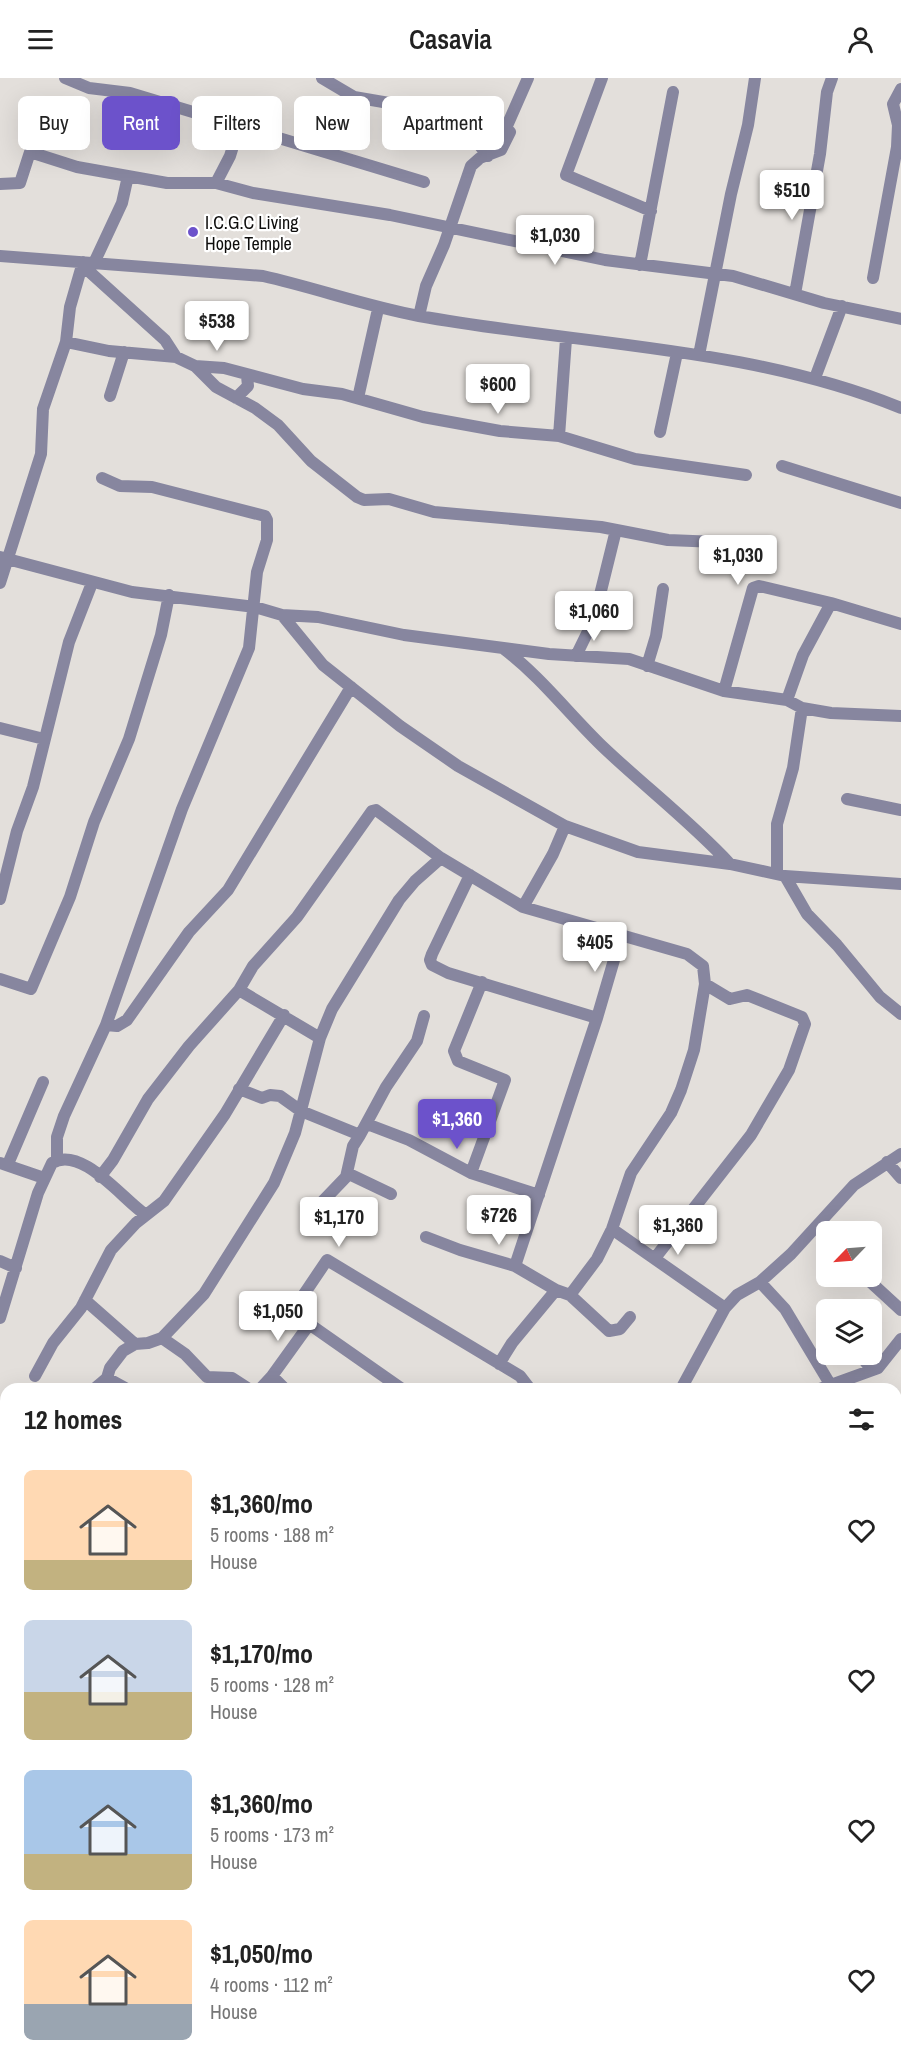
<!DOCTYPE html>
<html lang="en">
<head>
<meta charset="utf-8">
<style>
	:root { --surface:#fff; --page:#f2f2f2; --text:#222; --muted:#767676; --accent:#6c52cb }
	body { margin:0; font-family:"Archivo Narrow",sans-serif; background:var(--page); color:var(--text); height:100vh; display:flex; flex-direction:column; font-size:22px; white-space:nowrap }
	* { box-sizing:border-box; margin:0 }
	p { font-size:20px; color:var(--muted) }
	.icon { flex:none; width:33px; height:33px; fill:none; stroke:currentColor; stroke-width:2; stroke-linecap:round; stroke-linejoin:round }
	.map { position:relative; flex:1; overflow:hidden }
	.details { position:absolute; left:0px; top:1305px; width:902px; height:686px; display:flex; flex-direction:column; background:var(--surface); border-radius:18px 18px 0 0; box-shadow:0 6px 24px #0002 }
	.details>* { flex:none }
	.hud { position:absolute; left:18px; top:18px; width:600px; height:54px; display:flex; gap:12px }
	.needle { width:39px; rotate:245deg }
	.tools { position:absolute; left:816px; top:1143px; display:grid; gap:12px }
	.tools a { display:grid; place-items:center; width:66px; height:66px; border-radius:9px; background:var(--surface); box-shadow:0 6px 24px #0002; font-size:30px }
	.price { position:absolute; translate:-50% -51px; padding:0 14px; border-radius:6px; background:#fff; color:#222; font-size:20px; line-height:39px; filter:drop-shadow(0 2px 3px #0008) }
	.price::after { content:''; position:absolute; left:50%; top:36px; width:18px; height:14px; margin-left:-9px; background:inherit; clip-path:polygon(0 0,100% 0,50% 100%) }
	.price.selected { background:var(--accent); color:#fff }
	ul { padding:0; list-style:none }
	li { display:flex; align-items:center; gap:18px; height:150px; padding:0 24px }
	li span { display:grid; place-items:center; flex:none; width:168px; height:120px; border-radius:9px; color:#555 }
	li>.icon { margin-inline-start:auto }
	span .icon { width:72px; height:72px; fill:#fffc; stroke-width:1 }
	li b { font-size:26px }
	h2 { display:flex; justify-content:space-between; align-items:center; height:72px; padding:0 24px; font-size:26px }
	.tag { padding:0 21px; border-radius:9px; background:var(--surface); box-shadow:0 6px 24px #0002; font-size:21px; line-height:54px }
	.tag.selected { background:var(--accent); color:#fff }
	header { display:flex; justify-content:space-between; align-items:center; height:78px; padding:0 24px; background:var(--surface); font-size:27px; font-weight:600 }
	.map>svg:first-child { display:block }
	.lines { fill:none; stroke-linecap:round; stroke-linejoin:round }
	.minor { stroke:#87869f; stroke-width:12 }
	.poi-dot { fill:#6c52cb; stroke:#fff; stroke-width:2 }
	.labels { text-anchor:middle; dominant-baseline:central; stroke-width:4.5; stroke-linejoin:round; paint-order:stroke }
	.poi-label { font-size:18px; fill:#0e0d0c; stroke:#fff; text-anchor:start }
</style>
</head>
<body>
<header><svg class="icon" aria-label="menu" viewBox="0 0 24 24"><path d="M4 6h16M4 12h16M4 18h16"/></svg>Casavia<svg class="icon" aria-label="person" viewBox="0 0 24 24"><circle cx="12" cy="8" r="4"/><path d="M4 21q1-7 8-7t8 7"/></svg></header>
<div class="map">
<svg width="901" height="1990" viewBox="0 0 901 1990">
	<rect width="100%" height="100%" fill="#e3dfdb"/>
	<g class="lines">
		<path class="minor" d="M65,0L89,10L130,15L424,104
			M322,0L354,19L389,25L426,40L477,64L488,78
			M602,0L566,97L651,133
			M216,105L230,78L239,49
			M0,106L20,105L30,74L77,89L167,105H216L253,115L390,137L605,182L733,198L824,225L901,241
			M0,178L263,198C316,210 366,228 419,238C580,267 748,268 901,330
			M94,185L122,125L128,98
			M82,187L165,262L176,279
			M640,187L673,14
			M873,200L897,69L898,47L893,26L901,11
			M795,216L820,76L827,14L832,0
			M419,238L426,208L444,167L471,88L480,80L501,72L510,54L506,50L528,0
			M66,264L109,273L176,279L195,288L224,290L303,311L342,316L423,339L500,353L559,358L635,381L746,397
			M699,277L731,116L748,47L755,0
			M195,288L216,309L255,330L278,347L311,383L357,419L364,422L389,421L434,434L601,449L668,462L742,465
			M815,300L842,228
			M110,318L124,274
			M236,320L248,308L247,298
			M358,320L378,231
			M660,354L677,275
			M559,358L566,261
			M782,388L901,425
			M0,479L132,514L255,529L282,537L318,539L404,557L549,576L629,581L724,613L787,622L802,630L831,635L901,638
			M0,505L41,376L43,331L66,264L70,229L83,184
			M282,537L323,587L400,648L458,688L565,748L638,774L730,786L785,798L901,806
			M504,571C541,599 568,635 602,668C644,708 690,743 730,786
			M576,578L594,541L616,452
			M647,588L656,558L663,511
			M724,613L753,510L759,508L831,525
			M787,622L803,577L831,525L901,546
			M0,650L44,661
			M847,721L901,732
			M777,795V746L793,690L802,630
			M470,797L432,876L430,882L432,887L448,895L597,940L515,1188
			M785,798L807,836L837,867L880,919L901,936
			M0,821L17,753L33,709L69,564L92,505
			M523,829L553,776L565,748
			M0,901L31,911L70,819L94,744L129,661L161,557L169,517
			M239,912L320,960
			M597,940L621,858
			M106,947L117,948L127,942L189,854L228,812L351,609
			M239,1011L262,1020L270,1017L280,1018L301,1033L360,1057L386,1009L417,963L424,938
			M367,1046L409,1062L471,1095L539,1117
			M57,1081V1059L64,1038L106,947L182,731L249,570L257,494L267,462V442L265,438L152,409L120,408L102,400
			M887,1084L901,1100
			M0,1085L44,1100
			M8,1086L43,1004
			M347,1095L391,1116
			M471,1095L505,1002L458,983L454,973L482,904
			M100,1099L113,1082L148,1021L189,968L239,912L253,888L297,839L372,733L376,732L441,780L523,829L687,876L703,888L705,906L694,972L681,1012L671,1035L631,1095L612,1151L597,1181L570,1217L556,1212L512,1265L499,1286
			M323,1123L346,1099L353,1068L360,1057
			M612,1151L725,1230
			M426,1159L460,1172L515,1188L556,1212
			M655,1180L751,1057L789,992L805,946L802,939L747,917L730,921L705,906
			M0,1183L16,1190
			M864,1198L901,1232
			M760,1204L785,1231L833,1311
			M570,1217L609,1253L620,1251L630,1239
			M85,1222L135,1266
			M0,1240L38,1115L52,1085C82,1067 123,1122 146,1137
			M162,1260L185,1276L207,1299L232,1300L249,1311
			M859,1276L872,1292
			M35,1298L53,1265L81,1230L111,1172L136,1145L164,1123L225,1036L284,937
			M272,1298L308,1248
			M107,1300L127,1311
			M94,1311L107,1300L110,1290L123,1273L135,1266L148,1265L162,1260L204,1216L274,1105L295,1055L320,960L332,931L399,822L415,803L441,780
			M260,1311L272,1298L285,1311
			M402,1311L292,1234L327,1182L520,1298L530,1311
			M681,1311L725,1230L737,1217L760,1204L791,1176L854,1107L901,1076
			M820,1311L878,1290L901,1261
			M0,1343L6,1346
			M896,1366L901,1370
			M0,1439L6,1445
			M896,1450L901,1444
			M896,1464L901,1468
			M0,1508L6,1500
			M896,1632L901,1624
			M0,1666L6,1659
			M896,1686V1687
			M0,1796L6,1788
			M0,1904L6,1899
			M896,1965L901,1969
			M0,1974L6,1979
			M14,1984L22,1990
			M339,1984L345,1990
			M611,1984L615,1990
			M713,1984L717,1990
			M149,1990L155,1984
			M269,1990L276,1984
			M462,1990L470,1984
			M795,1990L807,1989L814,1984"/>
	</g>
	<circle class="poi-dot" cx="193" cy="154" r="6"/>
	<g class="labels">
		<g class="poi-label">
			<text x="205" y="144">I.C.G.C Living<tspan x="205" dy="21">Hope Temple</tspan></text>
		</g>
	</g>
</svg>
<div class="tools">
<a><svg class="needle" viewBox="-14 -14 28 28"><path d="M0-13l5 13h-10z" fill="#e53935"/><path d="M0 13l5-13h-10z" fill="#767676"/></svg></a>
<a><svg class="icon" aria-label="layers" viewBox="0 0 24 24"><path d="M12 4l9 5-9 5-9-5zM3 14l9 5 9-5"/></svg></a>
</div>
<b class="price" style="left:792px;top:143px">$510</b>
<b class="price" style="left:555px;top:188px">$1,030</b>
<b class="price" style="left:217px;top:274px">$538</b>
<b class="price" style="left:498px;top:337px">$600</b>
<b class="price" style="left:738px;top:508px">$1,030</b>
<b class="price" style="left:594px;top:564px">$1,060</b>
<b class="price" style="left:595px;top:895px">$405</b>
<b class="price selected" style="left:457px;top:1072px">$1,360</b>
<b class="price" style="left:499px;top:1168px">$726</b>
<b class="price" style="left:339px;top:1170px">$1,170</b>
<b class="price" style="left:678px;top:1178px">$1,360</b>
<b class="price" style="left:278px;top:1264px">$1,050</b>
<div class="hud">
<a class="tag">Buy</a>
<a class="tag selected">Rent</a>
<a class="tag">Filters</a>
<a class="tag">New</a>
<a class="tag">Apartment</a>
</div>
<section class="details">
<h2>12 homes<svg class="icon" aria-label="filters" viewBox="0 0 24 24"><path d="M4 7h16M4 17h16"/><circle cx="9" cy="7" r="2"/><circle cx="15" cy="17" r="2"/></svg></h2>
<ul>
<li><span style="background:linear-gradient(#ffd9b3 75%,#c2b280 0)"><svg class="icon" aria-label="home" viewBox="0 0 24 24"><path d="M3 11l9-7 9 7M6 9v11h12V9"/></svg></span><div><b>$1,360/mo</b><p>5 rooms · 188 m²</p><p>House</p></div><svg class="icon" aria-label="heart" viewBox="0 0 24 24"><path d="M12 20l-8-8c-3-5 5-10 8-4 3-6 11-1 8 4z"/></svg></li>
<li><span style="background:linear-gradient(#c9d6e8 60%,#c2b280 0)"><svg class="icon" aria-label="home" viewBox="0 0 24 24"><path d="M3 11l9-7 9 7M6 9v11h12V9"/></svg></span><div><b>$1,170/mo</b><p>5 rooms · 128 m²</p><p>House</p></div><svg class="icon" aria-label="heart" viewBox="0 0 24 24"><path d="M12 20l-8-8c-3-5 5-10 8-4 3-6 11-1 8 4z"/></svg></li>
<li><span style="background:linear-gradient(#a9c7e8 70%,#c2b280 0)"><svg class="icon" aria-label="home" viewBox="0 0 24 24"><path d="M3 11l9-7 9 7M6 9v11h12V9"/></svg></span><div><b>$1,360/mo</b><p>5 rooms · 173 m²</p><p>House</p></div><svg class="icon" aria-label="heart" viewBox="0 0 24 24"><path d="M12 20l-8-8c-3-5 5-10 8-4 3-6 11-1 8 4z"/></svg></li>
<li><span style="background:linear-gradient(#ffd9b3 70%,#9aa5b1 0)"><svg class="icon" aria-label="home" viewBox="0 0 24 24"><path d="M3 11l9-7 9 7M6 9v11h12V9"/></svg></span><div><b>$1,050/mo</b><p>4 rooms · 112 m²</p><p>House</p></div><svg class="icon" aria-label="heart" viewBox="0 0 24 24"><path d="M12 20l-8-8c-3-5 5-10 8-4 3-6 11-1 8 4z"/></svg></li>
</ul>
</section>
</div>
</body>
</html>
